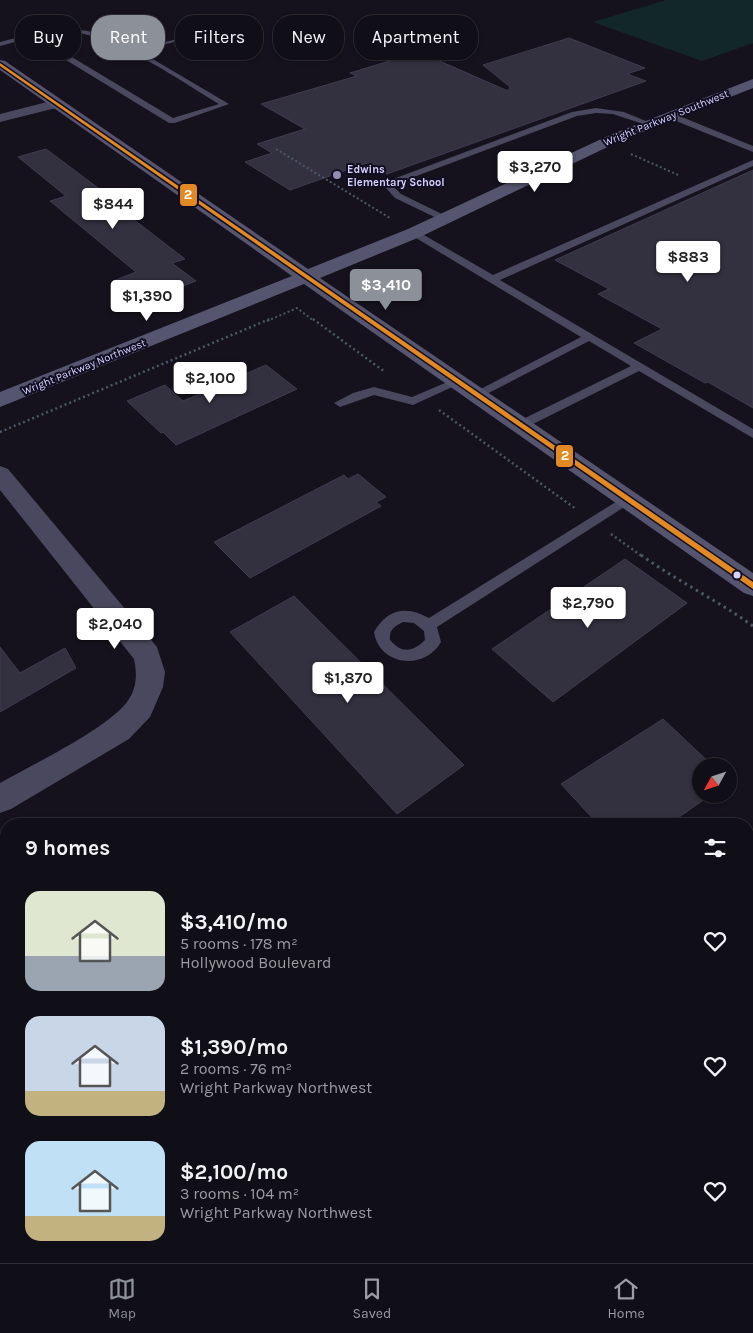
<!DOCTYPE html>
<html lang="en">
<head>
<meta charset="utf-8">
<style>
	:root { --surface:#100e16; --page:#19171f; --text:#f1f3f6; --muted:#9c9ca1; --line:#302e35; --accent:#8c9099 }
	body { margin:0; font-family:Karla,sans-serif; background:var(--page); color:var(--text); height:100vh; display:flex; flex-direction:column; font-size:19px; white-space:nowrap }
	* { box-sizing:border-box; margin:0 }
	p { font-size:16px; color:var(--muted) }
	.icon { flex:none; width:28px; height:28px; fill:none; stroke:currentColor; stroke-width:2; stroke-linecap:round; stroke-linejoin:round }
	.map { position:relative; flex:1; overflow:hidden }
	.panel { position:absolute; left:0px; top:818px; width:754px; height:446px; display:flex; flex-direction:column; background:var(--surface); border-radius:20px 20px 0 0; box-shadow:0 1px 4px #0004,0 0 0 1px var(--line) }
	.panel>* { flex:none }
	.hud { position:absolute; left:15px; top:15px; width:500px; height:45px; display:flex; gap:10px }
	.needle { width:32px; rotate:230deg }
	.buttons { position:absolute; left:692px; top:758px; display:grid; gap:10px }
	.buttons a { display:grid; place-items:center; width:45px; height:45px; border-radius:50%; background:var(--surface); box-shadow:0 1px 4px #0004,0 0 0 1px var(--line); font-size:25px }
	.price { position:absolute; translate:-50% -42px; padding:0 11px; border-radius:5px; background:#fff; color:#222; font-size:16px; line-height:32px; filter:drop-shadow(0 1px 2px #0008) }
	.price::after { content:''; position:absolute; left:50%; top:30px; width:15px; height:11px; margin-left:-8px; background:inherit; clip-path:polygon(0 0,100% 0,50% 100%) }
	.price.selected { background:var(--accent); color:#fff }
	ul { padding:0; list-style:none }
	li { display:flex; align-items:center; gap:15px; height:125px; padding:0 25px }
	li span { display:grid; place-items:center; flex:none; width:140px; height:100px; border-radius:15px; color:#555 }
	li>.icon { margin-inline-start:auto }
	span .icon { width:60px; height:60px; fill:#fffc; stroke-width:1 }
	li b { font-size:21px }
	h2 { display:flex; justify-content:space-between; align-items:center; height:60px; padding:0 25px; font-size:21px }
	.tag { padding:0 18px; border-radius:20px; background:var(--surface); box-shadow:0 1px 4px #0004,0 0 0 1px var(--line); font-size:18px; line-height:45px }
	.tag.selected { background:var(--accent); color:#fff }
	.tabs { display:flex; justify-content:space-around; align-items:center; height:70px; border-top:1px solid var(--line); background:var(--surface); font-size:14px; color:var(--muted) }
	.tabs a { display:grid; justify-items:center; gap:2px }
	.tabs .selected { color:var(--accent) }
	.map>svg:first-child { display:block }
	.green { fill:#122828 }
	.building { fill:#33303f; stroke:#413c51 }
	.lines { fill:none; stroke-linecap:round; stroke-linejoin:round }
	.path-far3 { stroke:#4b5966; stroke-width:2; stroke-dasharray:2 2.5; stroke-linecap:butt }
	.path-far2 { stroke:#4b5966; stroke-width:2.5; stroke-dasharray:2 3; stroke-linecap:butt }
	.path-far1 { stroke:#4b5966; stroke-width:3; stroke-dasharray:2.5 4; stroke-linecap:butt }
	.path { stroke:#4b5966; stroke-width:4.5; stroke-dasharray:4 5; stroke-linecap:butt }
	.lane { fill:#49485e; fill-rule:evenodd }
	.street { fill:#49485e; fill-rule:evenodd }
	.secondary { fill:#565570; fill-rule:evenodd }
	.bus-1-casing { stroke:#120e22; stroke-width:3 }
	.bus-1 { fill:#e28923; fill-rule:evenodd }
	.poi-dot { fill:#928eaf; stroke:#120e22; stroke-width:2 }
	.bus-dot { fill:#d6d1fd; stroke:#120e22; stroke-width:2 }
	.labels { text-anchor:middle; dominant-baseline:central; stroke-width:4; stroke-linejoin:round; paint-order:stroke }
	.far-street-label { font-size:11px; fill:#d6d1fd; stroke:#120e22 }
	.far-poi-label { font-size:11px; font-weight:bold; fill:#d6d1fd; stroke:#120e22; text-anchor:start }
	.line-badge { stroke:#120e22; stroke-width:2 }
	.badge-label { font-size:14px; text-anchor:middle; font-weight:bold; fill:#fff }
</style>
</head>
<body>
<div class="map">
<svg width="753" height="1263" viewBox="0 0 753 1263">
	<rect width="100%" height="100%" fill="#15121d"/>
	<path class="green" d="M666,0H753V43L702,61L593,22Z"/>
	<path class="building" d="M569,38L645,68L627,74L646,81L387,174L367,163L290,190L245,162L272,153L257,144L305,129L261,104L357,76L350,73L419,52L508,91L510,87L483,65Z
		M46,149L125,208L120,209L185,259L172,263L196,281L139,303L113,281L136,272L50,201L66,196L18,157Z
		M753,170V408L708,382L705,383L634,343L662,329L598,294L609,289L555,260Z
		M266,365L297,389L176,445L163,432L161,433L127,401L165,385L183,401Z
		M358,474L386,497L376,502L381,506L250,578L214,542L344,475L348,479Z
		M625,559L687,603L553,702L492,649Z
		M294,596L464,765L397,814L230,632Z
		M0,647L20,673L65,648L76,668L0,712Z
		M663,719L713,766H701V794H712L669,824H598L561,784Z"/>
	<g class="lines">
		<path class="path-far3" d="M276,149L390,218
			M631,154L678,175
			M267,321L297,308L314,321"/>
		<path class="path-far2" d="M313,319L385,372
			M439,410L576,509
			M0,432L270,319
			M611,534L643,557"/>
		<path class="path-far1" d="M641,555C677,581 717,600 753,626"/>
		<path class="path" d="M748,1137L753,1138
			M748,1182L753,1191"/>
		<path class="lane" d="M59,27L88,31L133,49L178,39V41L139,51L229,104L175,123H169L30,38L0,46V42ZM59,31C109,30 176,78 219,104L173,118L37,36Z
			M596,108L624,112L653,124L649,126L613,114L596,113L577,116L395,184V188L401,194L448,217V221L445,222L395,198L386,188L388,181L572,112Z
			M666,113H672L753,146V152L666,117Z
			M753,160V166L500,280L753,429V438L639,371L525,428H517L515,425L517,422L631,366L589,341L481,397H473L471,395L473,393L581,337L411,235V231H417L493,275Z
			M457,378L463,381L461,383L413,405L374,395L340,407L334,403L353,393L374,387L412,397Z
			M627,495L632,496L634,499L632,502L437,627L441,642C425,671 379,666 374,632C387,609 406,605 429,618ZM403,622L414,623L424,631L425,640C413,652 402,654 390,640C389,629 394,627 403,622Z"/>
		<path class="street" d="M55,100L60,101L62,104L60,107L0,122V114Z
			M0,466L8,469L157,647L165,672L163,687L150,717L129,739L11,809L0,813V783C30,766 113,726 129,699C137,687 137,673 134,659L0,490Z"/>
		<path class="secondary" d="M0,60L5,61L308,269L408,229L610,135L753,79V88L620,141L420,237L320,278L753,573V596L744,593L304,284L0,407V392L292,276L0,70Z"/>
		<g class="bus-1-casing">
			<path id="bus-1" d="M0,63L753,582V589L0,66Z"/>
		</g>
		<use href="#bus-1" class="bus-1"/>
	</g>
	<circle class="poi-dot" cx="337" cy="175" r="5"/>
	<circle class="bus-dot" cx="737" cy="575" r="4.5"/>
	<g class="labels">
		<g class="far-street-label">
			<text transform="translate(666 118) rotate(-22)">Wright Parkway Southwest</text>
			<text transform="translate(84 367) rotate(-22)">Wright Parkway Northwest</text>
		</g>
		<g class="far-poi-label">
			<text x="347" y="169">Edwins<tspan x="347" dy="13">Elementary School</tspan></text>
		</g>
	</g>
	<g class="line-badge">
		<rect x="179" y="183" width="19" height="24" rx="5" fill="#e28923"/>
		<rect x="555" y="444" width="19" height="24" rx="5" fill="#e28923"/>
	</g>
	<g class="badge-label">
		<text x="188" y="199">2</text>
		<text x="565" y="460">2</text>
	</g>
</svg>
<div class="buttons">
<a><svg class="needle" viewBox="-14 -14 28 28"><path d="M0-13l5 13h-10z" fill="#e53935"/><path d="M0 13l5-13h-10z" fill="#9c9ca1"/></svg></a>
</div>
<b class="price" style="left:535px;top:193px">$3,270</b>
<b class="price" style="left:113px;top:230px">$844</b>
<b class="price" style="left:688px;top:283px">$883</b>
<b class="price selected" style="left:386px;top:311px">$3,410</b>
<b class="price" style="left:147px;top:322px">$1,390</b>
<b class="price" style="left:210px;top:404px">$2,100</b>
<b class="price" style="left:588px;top:629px">$2,790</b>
<b class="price" style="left:115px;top:650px">$2,040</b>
<b class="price" style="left:348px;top:704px">$1,870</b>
<div class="hud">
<a class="tag">Buy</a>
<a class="tag selected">Rent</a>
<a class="tag">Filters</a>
<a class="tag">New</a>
<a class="tag">Apartment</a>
</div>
<section class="panel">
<h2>9 homes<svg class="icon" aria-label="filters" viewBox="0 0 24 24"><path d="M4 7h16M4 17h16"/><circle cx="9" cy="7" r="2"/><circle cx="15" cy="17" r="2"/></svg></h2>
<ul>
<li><span style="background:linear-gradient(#dfe7d0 65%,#9aa5b1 0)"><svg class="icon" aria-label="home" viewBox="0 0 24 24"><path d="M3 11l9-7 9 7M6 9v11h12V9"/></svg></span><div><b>$3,410/mo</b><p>5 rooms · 178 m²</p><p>Hollywood Boulevard</p></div><svg class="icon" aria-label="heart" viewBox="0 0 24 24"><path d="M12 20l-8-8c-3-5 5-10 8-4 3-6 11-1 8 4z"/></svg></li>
<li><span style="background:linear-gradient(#c9d6e8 75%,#c2b280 0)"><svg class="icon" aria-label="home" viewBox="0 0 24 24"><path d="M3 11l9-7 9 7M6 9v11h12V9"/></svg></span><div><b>$1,390/mo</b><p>2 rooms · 76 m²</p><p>Wright Parkway Northwest</p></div><svg class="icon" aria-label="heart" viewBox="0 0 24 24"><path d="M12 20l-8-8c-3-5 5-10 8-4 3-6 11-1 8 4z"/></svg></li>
<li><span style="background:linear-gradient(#bfe0f5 75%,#c2b280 0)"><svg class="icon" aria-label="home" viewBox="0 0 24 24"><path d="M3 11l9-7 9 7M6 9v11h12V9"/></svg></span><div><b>$2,100/mo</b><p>3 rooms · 104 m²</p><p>Wright Parkway Northwest</p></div><svg class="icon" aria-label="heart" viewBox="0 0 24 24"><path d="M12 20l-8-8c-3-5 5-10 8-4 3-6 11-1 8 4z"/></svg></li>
</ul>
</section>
</div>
<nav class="tabs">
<a class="selected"><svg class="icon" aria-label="map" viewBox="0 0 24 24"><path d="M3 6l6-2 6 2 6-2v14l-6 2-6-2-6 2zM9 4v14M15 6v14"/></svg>Map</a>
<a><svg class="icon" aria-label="saved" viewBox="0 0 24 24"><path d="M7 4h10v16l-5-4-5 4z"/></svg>Saved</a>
<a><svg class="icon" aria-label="home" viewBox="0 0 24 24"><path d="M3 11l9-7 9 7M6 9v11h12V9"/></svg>Home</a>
</nav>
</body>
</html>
